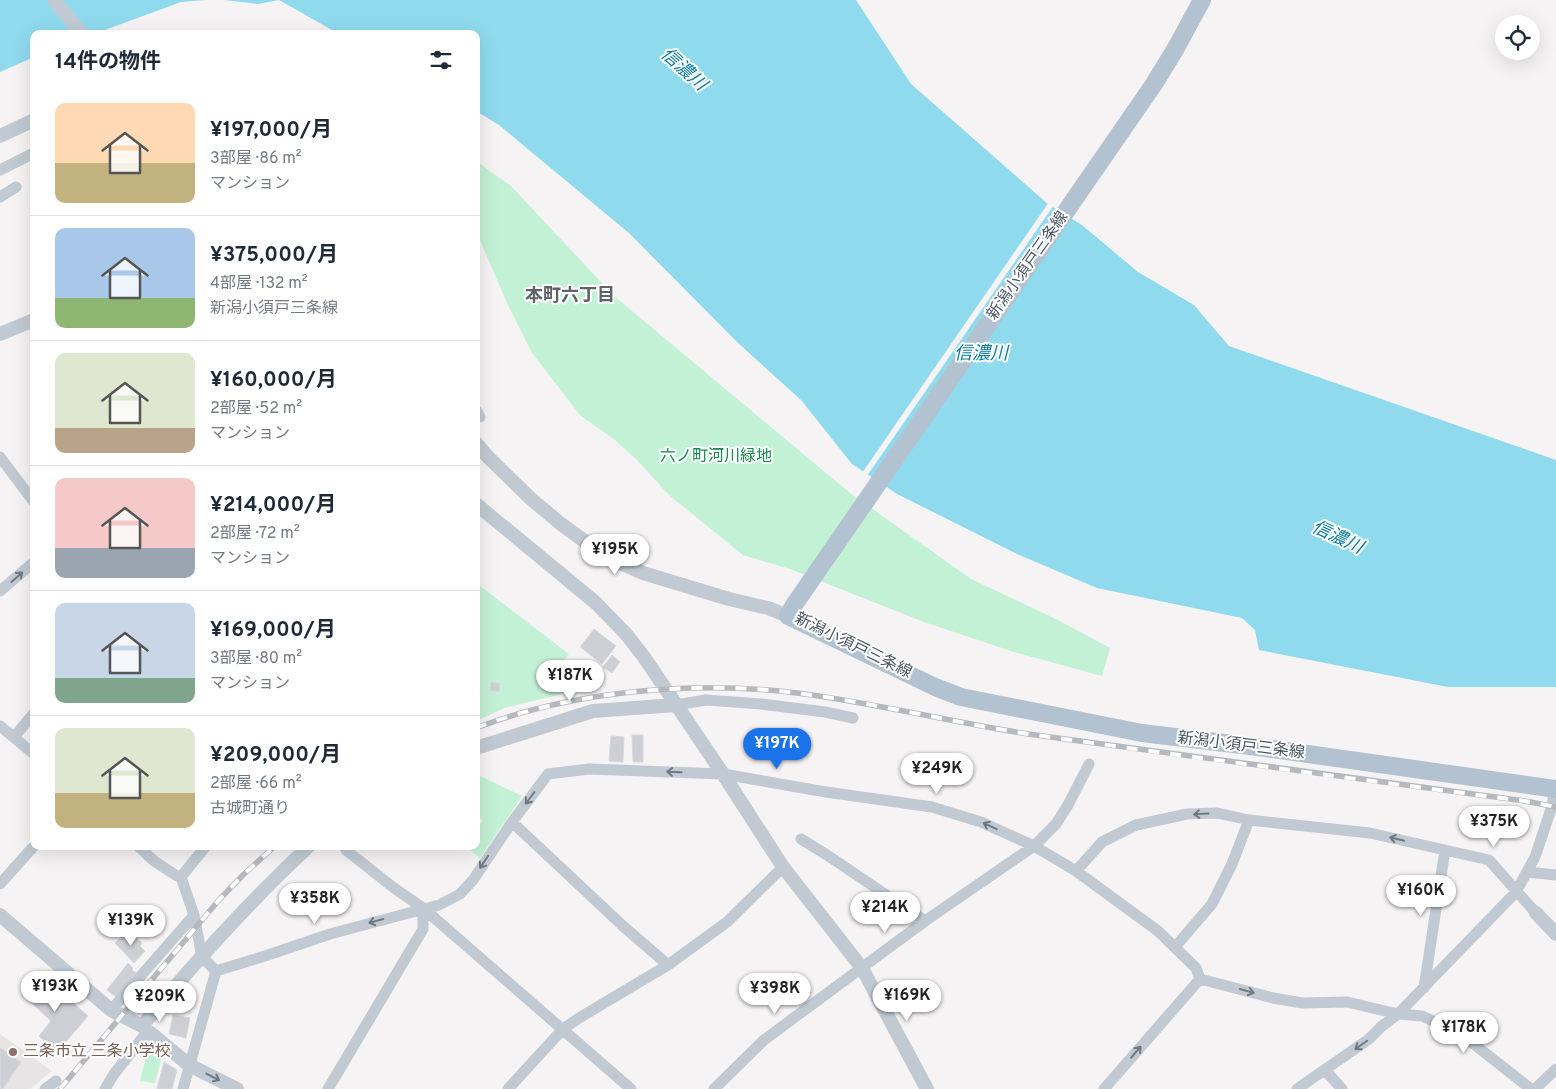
<!DOCTYPE html>
<html lang="ja">
<head>
<meta charset="utf-8">
<style>
	:root { --surface:#fff; --page:#f6f6f7; --text:#1f2937; --muted:#747a83; --line:#e0e1e3; --accent:#1a73e8 }
	body { margin:0; font-family:Overpass,"Noto Sans JP",sans-serif; background:var(--page); color:var(--text); height:100vh; display:flex; flex-direction:column; font-size:19px; white-space:nowrap }
	* { box-sizing:border-box; margin:0 }
	p { font-size:16px; color:var(--muted) }
	.icon { flex:none; width:28px; height:28px; fill:none; stroke:currentColor; stroke-width:2; stroke-linecap:round; stroke-linejoin:round }
	.map { position:relative; flex:1; overflow:hidden }
	.sheet { position:absolute; left:30px; top:30px; width:450px; height:820px; display:flex; flex-direction:column; background:var(--surface); border-radius:10px; box-shadow:0 5px 20px #0002 }
	.sheet>* { flex:none }
	.tools { position:absolute; left:1495px; top:15px; display:grid; gap:10px }
	.tools a { display:grid; place-items:center; width:45px; height:45px; border-radius:50%; background:var(--surface); box-shadow:0 5px 20px #0002; font-size:25px }
	.price { position:absolute; translate:-50% -42px; padding:0 11px; border-radius:18px; background:#fff; color:#222; font-size:16px; line-height:32px; filter:drop-shadow(0 1px 2px #0008) }
	.price::after { content:''; position:absolute; left:50%; top:30px; width:15px; height:11px; margin-left:-8px; background:inherit; clip-path:polygon(0 0,100% 0,50% 100%) }
	.price.selected { background:var(--accent); color:#fff }
	ul { padding:0; list-style:none }
	li { display:flex; align-items:center; gap:15px; height:125px; padding:0 25px }
	li+li { border-top:1px solid var(--line) }
	li span { display:grid; place-items:center; flex:none; width:140px; height:100px; border-radius:10px; color:#555 }
	li>.icon { margin-inline-start:auto }
	span .icon { width:60px; height:60px; fill:#fffc; stroke-width:1 }
	li b { font-size:21px }
	h2 { display:flex; justify-content:space-between; align-items:center; height:60px; padding:0 25px; font-size:21px }
	.map>svg:first-child { display:block }
	.education { fill:#e6e4e5 }
	.green { fill:#c3f1d5 }
	.water { fill:#90daee }
	.pier { fill:#f5f3f3 }
	.building { fill:#cdcfd5; stroke:#d7d9de }
	.lines { fill:none; stroke-linecap:round; stroke-linejoin:round }
	.minor { stroke:#c1cad2; stroke-width:11 }
	.tertiary { stroke:#c1cad2; stroke-width:14 }
	.primary { stroke:#b3c2d1; stroke-width:18 }
	.rail-casing { stroke:#b5b8bd; stroke-width:5.5 }
	.rail { stroke:#fff; stroke-width:4; stroke-dasharray:11; stroke-linecap:butt }
	.oneway { stroke:#6e7983 }
	.education-dot { fill:#8d6e63; stroke:#fff; stroke-width:2 }
	.labels { text-anchor:middle; dominant-baseline:central; stroke-width:4; stroke-linejoin:round; paint-order:stroke }
	.street-label { font-size:16px; fill:#4a5661; stroke:#fff }
	.park-label { font-size:16px; fill:#17864f; stroke:#fff }
	.education-label { font-size:16px; fill:#785e54; stroke:#fff; text-anchor:start }
	.water-label { font-size:18px; font-style:italic; fill:#0c7c9b; stroke:#fff }
	.neighbourhood-label { font-size:18px; font-weight:bold; fill:#5f6368; stroke:#fff }
</style>
</head>
<body>
<div class="map">
<svg width="1556" height="1089" viewBox="0 0 1556 1089">
	<rect width="100%" height="100%" fill="#f5f3f3"/>
	<path class="education" d="M0,1034L52,1071L30,1089H0Z"/>
	<path class="green" d="M476,161L511,186L614,296L850,493L971,579L1056,619L1110,648L1102,676L1014,652L924,622L790,569L743,555L669,495L637,460L615,440L581,416L532,353L507,303L476,231Z
		M476,583L569,654C552,674 556,674 574,691L504,708L476,721Z
		M476,774L522,796L480,858L465,846H476V830L483,820L476,815Z
		M148,1050L161,1060L155,1083L140,1081Z"/>
	<path class="water" d="M0,0H206L181,2L94,34H34V57L0,72Z
		M225,0H856L911,84L1049,205L1082,225L1138,272L1194,305L1229,346L1556,460V687H1448L1259,650L1255,630L1242,618L1097,588L1017,554L897,494L852,464L801,400L737,342L629,233L499,125L476,111V34H339L279,0L258,4Z"/>
	<path class="pier" d="M1049,202L1054,205L867,476L862,473Z"/>
	<path class="building" d="M594,629L616,646L602,664L580,647Z
		M612,655L620,662L612,673L603,667Z
		M491,682L500,683L499,692L490,690Z
		M632,735H643V762H633Z
		M611,736L624,737L623,762L609,761Z
		M126,932L129,935L132,934L142,943L140,946L145,951L134,963L115,943Z
		M128,963L133,968L132,970L136,973L116,997L107,990Z
		M39,976L66,1001L69,999L88,1016L57,1052L39,1036L51,1021L22,994Z
		M173,1015L190,1018L186,1038L169,1034Z
		M0,1048L21,1062L3,1089H0Z
		M164,1062L177,1070L172,1089H157Z"/>
	<g class="lines">
		<path class="minor" d="M0,170L34,153
			M0,197L16,187
			M476,410L480,417
			M0,457L34,502
			M0,591L34,562
			M676,705L706,700L761,704L825,712L853,718
			M0,726L34,754
			M14,737L34,713
			M512,822L623,926L668,965
			M801,839L827,855L925,921
			M138,846L154,861L177,876L181,877
			M348,846L346,850L394,888L423,908L631,1089
			M1076,871L1102,842L1136,825L1187,814L1217,813L1249,820L1370,833L1489,860L1536,913
			M1527,872L1556,875
			M181,877L194,915L202,957L216,971
			M181,877L206,846
			M0,884L34,846
			M1175,947L1212,904L1232,864L1249,820
			M216,971L268,955L330,934L439,905L460,894L473,880L512,822L548,774L589,769L723,774L826,792L932,807L981,822L1034,846L1076,871L1158,931L1196,968L1200,979
			M1200,979L1273,998L1302,1003L1347,1002L1398,1014L1422,1016L1461,1034L1531,1089
			M1424,988L1445,850
			M111,1010L194,915
			M1325,1070L1342,1089
			M45,1089L56,1081
			M105,1089L114,1074L148,1031
			M183,1089L216,971
			M328,1089L423,929V908
			M508,1089L563,1029L579,1018L668,965L727,922L783,867
			M714,1089L764,1040L925,921L1034,846L1056,824L1068,805L1089,764
			M1104,1089L1200,979
			M1297,1089L1369,1039L1382,1026L1398,1014L1516,892L1535,857L1552,806L1555,789
			M1535,1089L1556,1069"/>
		<path class="tertiary" d="M54,0L82,34
			M0,136L34,120
			M0,334L34,320
			M476,443L487,456L530,498L561,524L605,556L643,573L729,599L768,608L788,616
			M476,504L596,603L626,634L644,657L723,774L783,867L862,968L927,1089
			M476,748L593,711L676,705
			M1536,913L1556,934
			M0,915L111,1010L142,1026L189,1065L237,1089
			M142,1026C194,963 249,902 309,846"/>
		<path class="primary" d="M1202,0L1176,48L1154,84L794,605L788,616L935,687L961,697L1142,733L1258,747L1556,789"/>
		<g class="rail-casing">
			<path id="rail" d="M476,728C572,691 695,680 797,693C875,703 951,722 1028,734C1194,757 1360,780 1525,801L1556,807
				M60,1089L218,901L243,875L275,846"/>
		</g>
		<use href="#rail" class="rail"/>
	</g>
	<defs><path id="oneway-shaft" d="M-6 0H5M1.5-3L5.5 0L1.5 3" fill="none" stroke-width="1.6" stroke-linecap="round" stroke-linejoin="round" transform="scale(1.25)"/></defs>
	<g class="oneway">
		<use href="#oneway-shaft" transform="translate(17 577) rotate(-41)"/>
		<use href="#oneway-shaft" transform="translate(674 772) rotate(-178)"/>
		<use href="#oneway-shaft" transform="translate(530 798) rotate(127)"/>
		<use href="#oneway-shaft" transform="translate(1201 814) rotate(177)"/>
		<use href="#oneway-shaft" transform="translate(990 826) rotate(-155)"/>
		<use href="#oneway-shaft" transform="translate(1397 839) rotate(-167)"/>
		<use href="#oneway-shaft" transform="translate(484 862) rotate(124)"/>
		<use href="#oneway-shaft" transform="translate(376 921) rotate(165)"/>
		<use href="#oneway-shaft" transform="translate(1247 991) rotate(15)"/>
		<use href="#oneway-shaft" transform="translate(1361 1045) rotate(145)"/>
		<use href="#oneway-shaft" transform="translate(1136 1052) rotate(-50)"/>
		<use href="#oneway-shaft" transform="translate(213 1077) rotate(27)"/>
	</g>
	<circle class="education-dot" cx="13" cy="1052" r="5"/>
	<g class="labels">
		<g class="street-label">
			<text transform="translate(1028 266) rotate(-55)">新潟小須戸三条線</text>
			<text transform="translate(853 646) rotate(26)">新潟小須戸三条線</text>
			<text transform="translate(1241 746) rotate(7)">新潟小須戸三条線</text>
		</g>
		<g class="park-label">
			<text x="716" y="457">六ノ町河川緑地</text>
		</g>
		<g class="education-label">
			<text x="23" y="1052">三条市立 三条小学校</text>
		</g>
		<g class="water-label">
			<text transform="translate(683 70) rotate(42)">信濃川</text>
			<text x="981" y="354">信濃川</text>
			<text transform="translate(1337 538) rotate(25)">信濃川</text>
		</g>
		<g class="neighbourhood-label">
			<text x="570" y="296">本町六丁目</text>
		</g>
	</g>
</svg>
<div class="tools">
<a><svg class="icon" aria-label="locate" viewBox="0 0 24 24"><circle cx="12" cy="12" r="6"/><path d="M12 2v4M12 18v4M2 12h4M18 12h4"/></svg></a>
</div>
<b class="price" style="left:615px;top:576px">¥195K</b>
<b class="price" style="left:570px;top:702px">¥187K</b>
<b class="price selected" style="left:777px;top:770px">¥197K</b>
<b class="price" style="left:937px;top:795px">¥249K</b>
<b class="price" style="left:1494px;top:848px">¥375K</b>
<b class="price" style="left:1421px;top:917px">¥160K</b>
<b class="price" style="left:315px;top:925px">¥358K</b>
<b class="price" style="left:885px;top:934px">¥214K</b>
<b class="price" style="left:131px;top:947px">¥139K</b>
<b class="price" style="left:55px;top:1013px">¥193K</b>
<b class="price" style="left:775px;top:1015px">¥398K</b>
<b class="price" style="left:907px;top:1022px">¥169K</b>
<b class="price" style="left:160px;top:1023px">¥209K</b>
<b class="price" style="left:1464px;top:1054px">¥178K</b>
<section class="sheet">
<h2>14件の物件<svg class="icon" aria-label="filters" viewBox="0 0 24 24"><path d="M4 7h16M4 17h16"/><circle cx="9" cy="7" r="2"/><circle cx="15" cy="17" r="2"/></svg></h2>
<ul>
<li><span style="background:linear-gradient(#ffd9b3 60%,#c2b280 0)"><svg class="icon" aria-label="home" viewBox="0 0 24 24"><path d="M3 11l9-7 9 7M6 9v11h12V9"/></svg></span><div><b>¥197,000/月</b><p>3部屋 · 86 m²</p><p>マンション</p></div></li>
<li><span style="background:linear-gradient(#a9c7e8 70%,#8fb573 0)"><svg class="icon" aria-label="home" viewBox="0 0 24 24"><path d="M3 11l9-7 9 7M6 9v11h12V9"/></svg></span><div><b>¥375,000/月</b><p>4部屋 · 132 m²</p><p>新潟小須戸三条線</p></div></li>
<li><span style="background:linear-gradient(#dfe7d0 75%,#b9a48a 0)"><svg class="icon" aria-label="home" viewBox="0 0 24 24"><path d="M3 11l9-7 9 7M6 9v11h12V9"/></svg></span><div><b>¥160,000/月</b><p>2部屋 · 52 m²</p><p>マンション</p></div></li>
<li><span style="background:linear-gradient(#f6c9c9 70%,#9aa5b1 0)"><svg class="icon" aria-label="home" viewBox="0 0 24 24"><path d="M3 11l9-7 9 7M6 9v11h12V9"/></svg></span><div><b>¥214,000/月</b><p>2部屋 · 72 m²</p><p>マンション</p></div></li>
<li><span style="background:linear-gradient(#c9d6e8 75%,#7fa58c 0)"><svg class="icon" aria-label="home" viewBox="0 0 24 24"><path d="M3 11l9-7 9 7M6 9v11h12V9"/></svg></span><div><b>¥169,000/月</b><p>3部屋 · 80 m²</p><p>マンション</p></div></li>
<li><span style="background:linear-gradient(#dfe7d0 65%,#c2b280 0)"><svg class="icon" aria-label="home" viewBox="0 0 24 24"><path d="M3 11l9-7 9 7M6 9v11h12V9"/></svg></span><div><b>¥209,000/月</b><p>2部屋 · 66 m²</p><p>古城町通り</p></div></li>
</ul>
</section>
</div>
</body>
</html>
